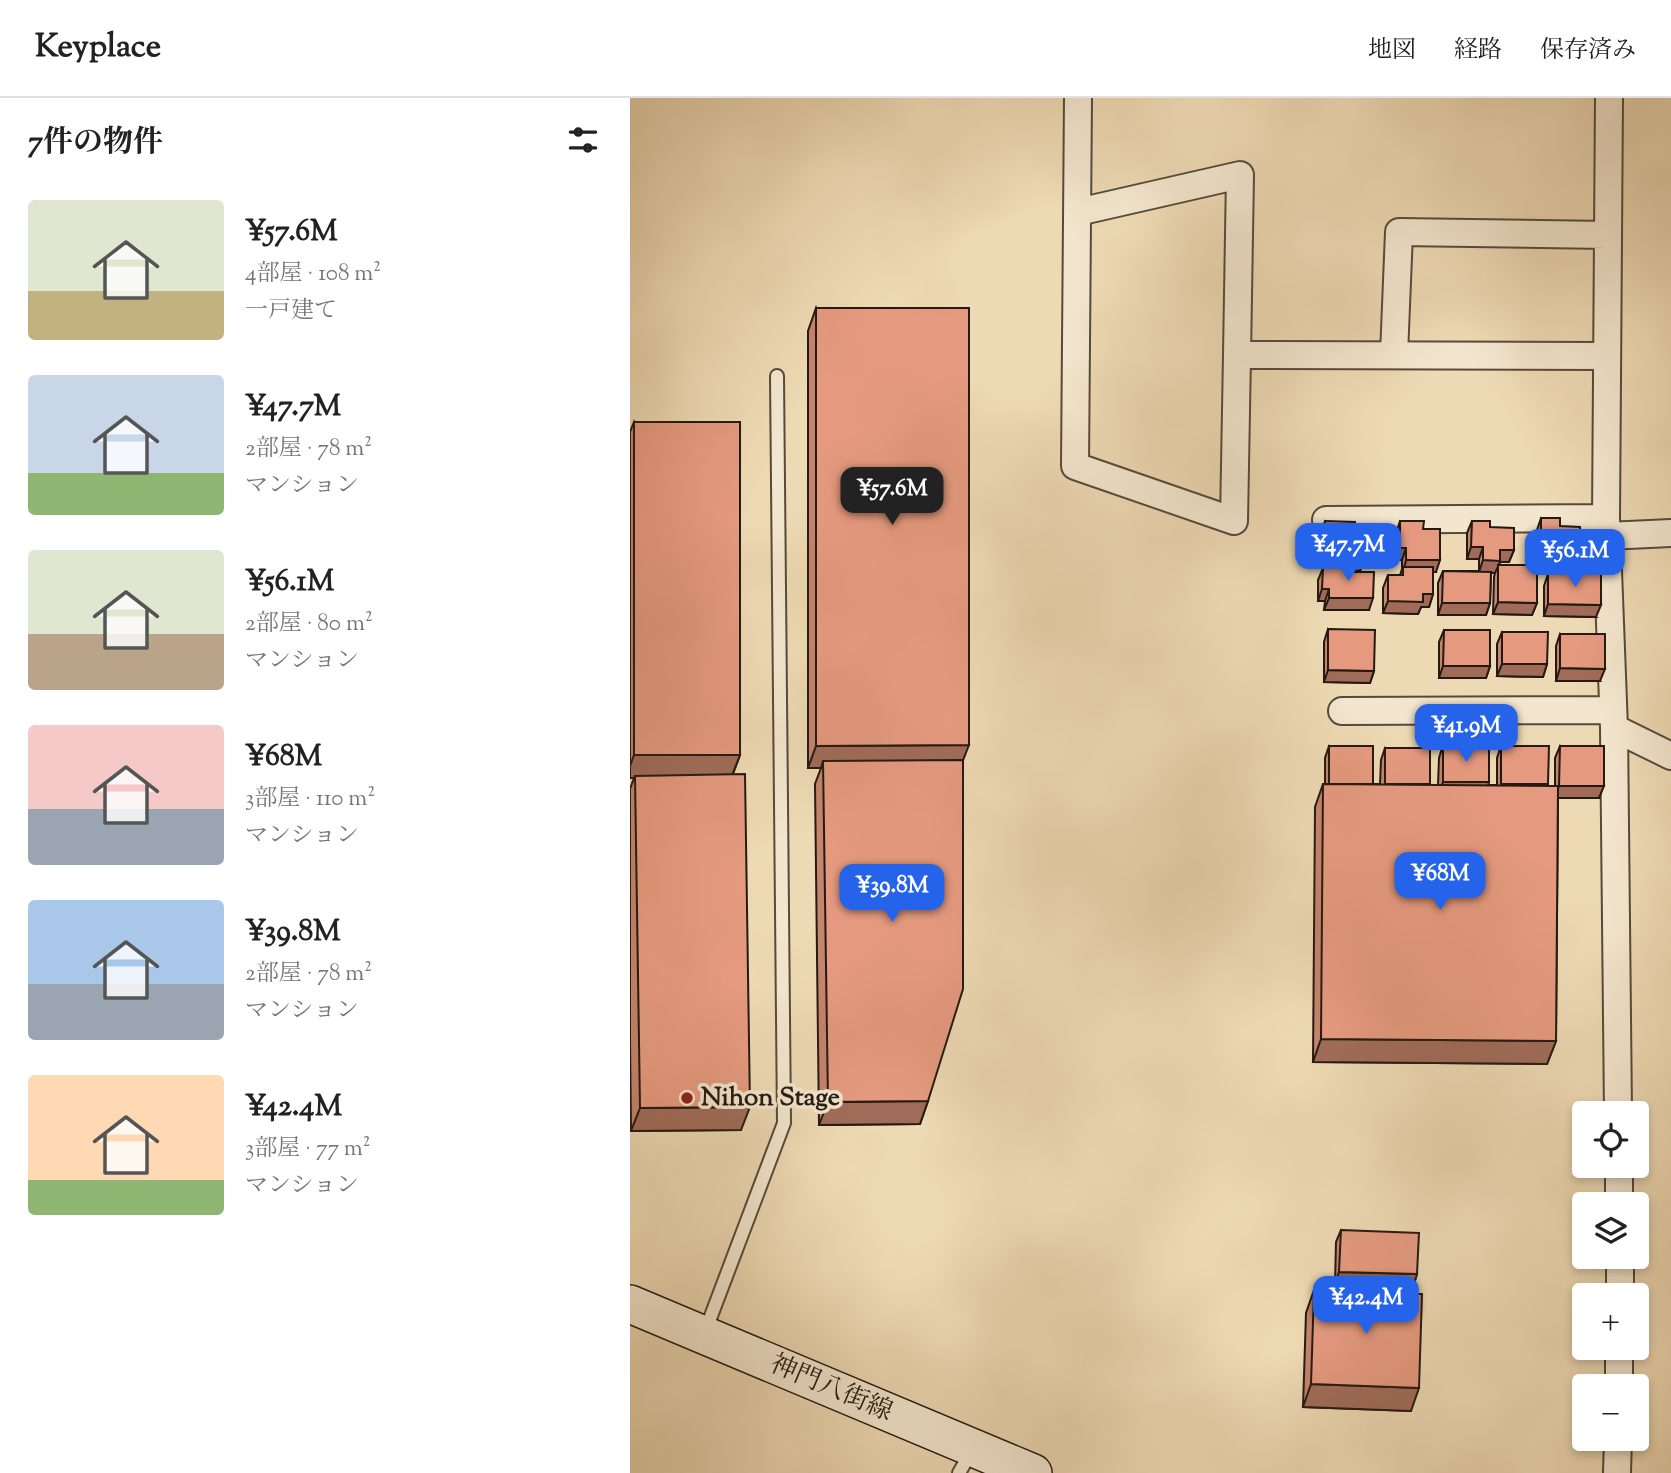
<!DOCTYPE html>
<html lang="ja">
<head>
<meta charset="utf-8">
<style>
	:root { --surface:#fff; --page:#f6f6f6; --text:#222; --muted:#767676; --line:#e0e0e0; --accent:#2563eb }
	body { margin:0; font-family:"Sorts Mill Goudy","Noto Serif JP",serif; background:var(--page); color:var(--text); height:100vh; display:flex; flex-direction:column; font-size:26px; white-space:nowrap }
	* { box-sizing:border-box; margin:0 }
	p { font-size:23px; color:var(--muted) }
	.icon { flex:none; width:38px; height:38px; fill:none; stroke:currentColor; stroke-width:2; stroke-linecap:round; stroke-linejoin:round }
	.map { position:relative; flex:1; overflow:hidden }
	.sheet { display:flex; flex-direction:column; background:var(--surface); width:630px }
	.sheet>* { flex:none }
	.buttons { position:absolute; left:942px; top:1003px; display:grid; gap:14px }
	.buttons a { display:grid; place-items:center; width:77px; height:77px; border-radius:7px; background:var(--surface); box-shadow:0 4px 10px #0003; font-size:35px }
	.price { position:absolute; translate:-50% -60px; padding:0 16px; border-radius:14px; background:var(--accent); color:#fff; font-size:23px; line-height:46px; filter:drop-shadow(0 2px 4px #0008) }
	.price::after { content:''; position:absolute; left:50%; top:42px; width:21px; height:16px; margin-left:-10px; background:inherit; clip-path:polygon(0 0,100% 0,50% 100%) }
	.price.active { background:#222; color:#fff }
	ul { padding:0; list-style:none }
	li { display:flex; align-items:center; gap:21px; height:175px; padding:0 28px }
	li span { display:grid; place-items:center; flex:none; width:196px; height:140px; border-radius:7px; color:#555 }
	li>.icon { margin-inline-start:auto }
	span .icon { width:84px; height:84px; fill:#fffc; stroke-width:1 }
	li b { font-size:30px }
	h2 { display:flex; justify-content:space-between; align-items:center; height:84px; padding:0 28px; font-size:30px }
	header { display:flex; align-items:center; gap:42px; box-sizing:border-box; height:98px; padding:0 35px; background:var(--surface); border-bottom:2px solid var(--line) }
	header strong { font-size:33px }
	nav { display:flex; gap:38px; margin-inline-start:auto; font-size:24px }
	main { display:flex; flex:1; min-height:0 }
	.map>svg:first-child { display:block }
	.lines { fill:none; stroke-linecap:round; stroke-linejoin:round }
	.lane-casing { stroke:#574a3b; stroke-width:16 }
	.street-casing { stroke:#574a3b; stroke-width:30 }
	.secondary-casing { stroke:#251a13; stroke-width:40 }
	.lane { stroke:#f3e6ce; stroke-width:12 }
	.street { stroke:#f3e6ce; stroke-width:26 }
	.secondary { stroke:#f3e6ce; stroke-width:37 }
	.wall { fill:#c5846d; stroke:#251a13; stroke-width:2 }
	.shaded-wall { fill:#a06c59; stroke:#251a13; stroke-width:2 }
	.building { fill:#e59a7f; stroke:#251a13; stroke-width:2 }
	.poi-dot { fill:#8f2418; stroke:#f3e6ce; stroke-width:2.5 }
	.labels { text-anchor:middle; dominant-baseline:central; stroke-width:7; stroke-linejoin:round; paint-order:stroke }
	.poi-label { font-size:26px; font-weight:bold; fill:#251a13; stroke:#f3e6ce; text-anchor:start }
	.street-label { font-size:26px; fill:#251a13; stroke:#f3e6ce }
</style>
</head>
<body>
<header>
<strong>Keyplace</strong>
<nav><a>地図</a><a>経路</a><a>保存済み</a></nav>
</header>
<main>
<section class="sheet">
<h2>7件の物件<svg class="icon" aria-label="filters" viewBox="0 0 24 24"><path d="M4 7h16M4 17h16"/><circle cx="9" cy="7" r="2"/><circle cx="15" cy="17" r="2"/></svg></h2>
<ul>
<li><span style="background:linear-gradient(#dfe7d0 65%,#c2b280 0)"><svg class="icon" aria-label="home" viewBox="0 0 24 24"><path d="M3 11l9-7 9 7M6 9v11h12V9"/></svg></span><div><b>¥57.6M</b><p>4部屋 · 108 m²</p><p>一戸建て</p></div></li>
<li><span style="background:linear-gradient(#c9d6e8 70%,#8fb573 0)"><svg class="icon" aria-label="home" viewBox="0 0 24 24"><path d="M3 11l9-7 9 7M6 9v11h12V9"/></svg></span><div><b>¥47.7M</b><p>2部屋 · 78 m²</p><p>マンション</p></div></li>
<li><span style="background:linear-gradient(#dfe7d0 60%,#b9a48a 0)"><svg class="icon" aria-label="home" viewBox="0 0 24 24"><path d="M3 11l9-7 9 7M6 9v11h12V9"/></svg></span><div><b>¥56.1M</b><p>2部屋 · 80 m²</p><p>マンション</p></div></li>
<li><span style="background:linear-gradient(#f6c9c9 60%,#9aa5b1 0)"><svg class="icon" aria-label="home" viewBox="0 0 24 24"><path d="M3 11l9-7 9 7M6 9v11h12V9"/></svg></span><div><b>¥68M</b><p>3部屋 · 110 m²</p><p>マンション</p></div></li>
<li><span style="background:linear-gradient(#a9c7e8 60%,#9aa5b1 0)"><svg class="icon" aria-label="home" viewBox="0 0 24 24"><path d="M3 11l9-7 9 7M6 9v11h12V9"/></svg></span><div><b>¥39.8M</b><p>2部屋 · 78 m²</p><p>マンション</p></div></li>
<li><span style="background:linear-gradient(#ffd9b3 75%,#8fb573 0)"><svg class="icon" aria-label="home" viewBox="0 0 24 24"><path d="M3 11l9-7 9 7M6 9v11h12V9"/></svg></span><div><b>¥42.4M</b><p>3部屋 · 77 m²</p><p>マンション</p></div></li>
</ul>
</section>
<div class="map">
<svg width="1041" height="1375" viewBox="0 0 1041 1375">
	<rect width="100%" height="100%" fill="#edd9b3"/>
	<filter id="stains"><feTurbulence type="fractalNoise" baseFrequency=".00286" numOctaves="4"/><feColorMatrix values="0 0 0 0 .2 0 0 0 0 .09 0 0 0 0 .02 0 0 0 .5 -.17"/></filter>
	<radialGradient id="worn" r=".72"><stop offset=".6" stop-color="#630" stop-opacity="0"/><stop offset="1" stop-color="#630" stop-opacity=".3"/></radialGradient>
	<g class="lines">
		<g class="lane-casing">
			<path id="lane" d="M75,1234L154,1025L147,278
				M329,1375L341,1354"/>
		</g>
		<g class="street-casing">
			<path id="street" d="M448,0L445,368L604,423L607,257
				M979,0L976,420L984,630L988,1015
				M448,114L610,77L607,257L977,258
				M764,257L769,134L978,137
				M696,422L976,420
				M977,438L1041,435
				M712,613L983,612
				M984,630L1041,658
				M989,1068V1106
				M990,1158V1197
				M989,1288V1250
				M987,1375L988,1340"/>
		</g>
		<g class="secondary-casing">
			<path id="secondary" d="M0,1206L403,1375"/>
		</g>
		<use href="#lane" class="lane"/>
		<use href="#street" class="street"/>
		<use href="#secondary" class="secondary"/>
	</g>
	<path class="wall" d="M186,210L333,662L298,1003L290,1026L189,1027L185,686L191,670H178V233Z
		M4,324L110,657L103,676L111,1032L1,1033L0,942V691L4,680H0V334Z
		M911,420L930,428L946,472H913V461L906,462L907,432Z
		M695,423L725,440L734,461L730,473H725L739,512H694L695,503H688V482L693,470H696V465H691V435Z
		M770,423L793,431L806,474H803V496L799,509H791L788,516L753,515V490L758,477H770L772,471V462H766V435Z
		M842,423L860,429L884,452L879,464H870L869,467L907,505L902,517L863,516L864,479L865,475H861L860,505L856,517H808V485L813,473H849V461H837V435Z
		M918,476L966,519L914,518V488Z
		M698,531L744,573L740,585L694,584V544Z
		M814,532L860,568L856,580H809V544Z
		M872,534L917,566L913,579L867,578V546Z
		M930,536L970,583H926V548Z
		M813,647L858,687H867V660L871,648L918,686V688H925V660L930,648L969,700H928L926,943L917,966L683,964L685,709L693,686H695V660L699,648L743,686H750L751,662L755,650L800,687H808L809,660Z
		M711,1132L787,1176L783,1189L776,1188L781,1313L673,1309L676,1215L684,1192L691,1193L694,1184L705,1185L706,1144Z"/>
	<path class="shaded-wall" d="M841,449H853L849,461H837Z
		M911,449H918L913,461L906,462Z
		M770,450H776L772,462H766Z
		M870,452H884L879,464H870L865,475L849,474L853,462Z
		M695,453H701L696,465H691Z
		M918,460H950L946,472H913Z
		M701,461H734L730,473H696Z
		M776,462H810L806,474H773Z
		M692,491H699L695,503H688Z
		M793,496H803L799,509H791L788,516L753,515L758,503Z
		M699,500H743L739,512H694Z
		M868,504L907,505L902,517L863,516Z
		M812,505H860L856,517H808Z
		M918,506L971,507L966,519L914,518Z
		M872,566H917L913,579L867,578Z
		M813,568H860L856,580H809Z
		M930,570L975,571L970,583H926Z
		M698,572L744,573L740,585L694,584Z
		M339,647L330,670L193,663L191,670H178L186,648Z
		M4,657H110L101,680L5,678L4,680H0V668Z
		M813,684H859L855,697L808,696Z
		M929,688H974L969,700H925Z
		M691,941L926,943L917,966L683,964Z
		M298,1003L290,1026L189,1027L198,1004Z
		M120,1009L111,1032L1,1033L10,1010Z
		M709,1174L787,1176L783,1189L705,1186Z
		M681,1286L789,1290L781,1313L673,1309Z"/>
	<path class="building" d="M186,210H339V647L186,648Z
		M4,324H110V657H4Z
		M911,420H930V428L950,429V460H918V449H911Z
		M695,423L725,424V440H734V461H701V453H695Z
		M770,423H794L793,431H810V462H776V450H770Z
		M842,423H860V429L884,430V452H870V463L853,462V449H841Z
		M868,467H907V505L868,504Z
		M773,469H803V496H793V504L758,503V477H773Z
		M693,470H725V474H744L743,500H699V491H692Z
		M813,473L861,474L860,505H812Z
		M918,476H971V507L918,506Z
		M698,531L745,532L744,573L698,572Z
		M814,532H860V568H813Z
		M872,534H918L917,566H872Z
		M930,536H975V571L930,570Z
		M813,647L859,648V684H813Z
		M699,648H743V686H699Z
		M871,648H919L918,686H871Z
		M930,648H974V688H929Z
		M755,650H800V686H755Z
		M333,662V891L298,1003L198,1004L193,663Z
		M115,676L120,1009L10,1010L5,678Z
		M693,686L928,688L926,943L691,941Z
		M711,1132L789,1135L787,1176L709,1174Z
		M694,1184L776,1187L775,1196H792L789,1290L681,1286L684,1192L694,1193Z"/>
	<circle class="poi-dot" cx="57" cy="1000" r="7"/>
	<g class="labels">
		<g class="poi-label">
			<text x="71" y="1000">Nihon Stage</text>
		</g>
		<g class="street-label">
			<text transform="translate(201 1291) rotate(23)">神門八街線</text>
		</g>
	</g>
	<rect width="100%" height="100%" filter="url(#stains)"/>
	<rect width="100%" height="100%" fill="url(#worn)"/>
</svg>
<div class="buttons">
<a><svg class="icon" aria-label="locate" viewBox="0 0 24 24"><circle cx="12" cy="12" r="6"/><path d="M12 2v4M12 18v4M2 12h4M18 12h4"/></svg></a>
<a><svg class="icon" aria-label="layers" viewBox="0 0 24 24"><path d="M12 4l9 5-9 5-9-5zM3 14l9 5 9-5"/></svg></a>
<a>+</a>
<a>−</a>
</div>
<b class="price active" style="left:262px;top:429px">¥57.6M</b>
<b class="price" style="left:718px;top:485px">¥47.7M</b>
<b class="price" style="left:945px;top:491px">¥56.1M</b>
<b class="price" style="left:836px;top:666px">¥41.9M</b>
<b class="price" style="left:810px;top:814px">¥68M</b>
<b class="price" style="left:262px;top:826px">¥39.8M</b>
<b class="price" style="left:736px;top:1238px">¥42.4M</b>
</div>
</main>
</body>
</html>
